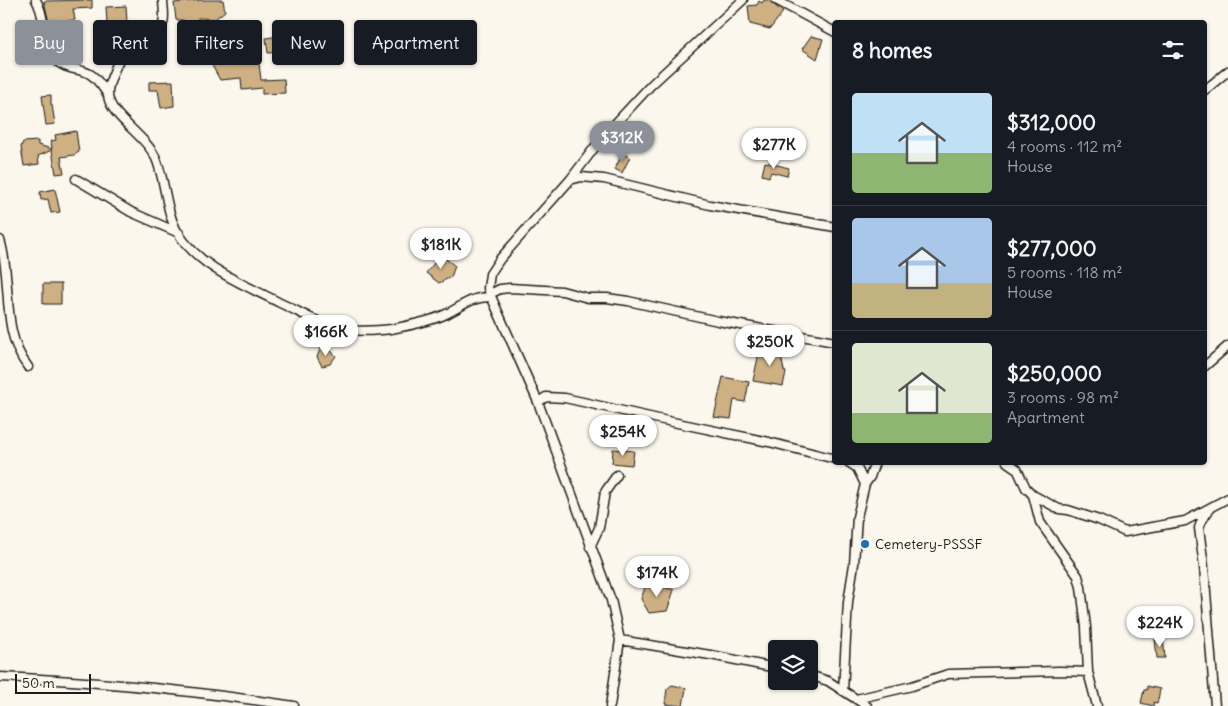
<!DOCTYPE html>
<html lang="en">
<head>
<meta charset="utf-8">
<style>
	:root { --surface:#171b24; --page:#20242c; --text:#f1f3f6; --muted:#9ea1a6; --line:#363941; --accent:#8c9099 }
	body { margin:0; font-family:Delius,sans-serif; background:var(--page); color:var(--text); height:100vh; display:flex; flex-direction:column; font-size:19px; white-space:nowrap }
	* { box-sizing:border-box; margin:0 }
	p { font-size:16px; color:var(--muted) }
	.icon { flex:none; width:28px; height:28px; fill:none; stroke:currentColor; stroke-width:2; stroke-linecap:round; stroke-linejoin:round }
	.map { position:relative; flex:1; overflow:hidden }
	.details { position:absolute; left:832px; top:20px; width:375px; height:445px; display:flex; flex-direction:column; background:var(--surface); border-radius:5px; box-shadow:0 1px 4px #0004 }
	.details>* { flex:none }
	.hud { position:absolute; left:15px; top:20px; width:475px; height:45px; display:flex; gap:10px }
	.fabs { position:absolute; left:768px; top:640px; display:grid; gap:10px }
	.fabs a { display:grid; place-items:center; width:50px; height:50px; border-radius:5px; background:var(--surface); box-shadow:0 1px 4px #0004; font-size:25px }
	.scale { position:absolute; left:15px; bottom:12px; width:76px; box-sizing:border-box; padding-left:5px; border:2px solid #1c1c1c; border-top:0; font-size:14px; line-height:18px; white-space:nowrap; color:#1c1c1c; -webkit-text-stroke:4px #fbf7ec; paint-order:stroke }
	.price { position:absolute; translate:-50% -42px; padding:0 11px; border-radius:18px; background:#fff; color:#222; font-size:16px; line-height:32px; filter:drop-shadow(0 1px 2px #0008) }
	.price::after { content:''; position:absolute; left:50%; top:30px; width:15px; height:11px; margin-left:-8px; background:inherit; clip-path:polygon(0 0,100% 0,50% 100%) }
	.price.selected { background:var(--accent); color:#fff }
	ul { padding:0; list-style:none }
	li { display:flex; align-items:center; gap:15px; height:125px; padding:0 20px }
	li+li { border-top:1px solid var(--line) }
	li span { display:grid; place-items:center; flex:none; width:140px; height:100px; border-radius:5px; color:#555 }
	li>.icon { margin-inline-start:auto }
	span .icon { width:60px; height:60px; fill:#fffc; stroke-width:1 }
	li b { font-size:21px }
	h2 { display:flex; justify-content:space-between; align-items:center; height:60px; padding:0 20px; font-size:21px }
	.pill { padding:0 18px; border-radius:5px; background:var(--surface); box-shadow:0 1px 4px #0004; font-size:18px; line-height:45px }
	.pill.selected { background:var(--accent); color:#fff }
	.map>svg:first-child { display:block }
	.building { fill:#ceb083; stroke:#1c1c1c }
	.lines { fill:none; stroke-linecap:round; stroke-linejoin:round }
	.street-casing { stroke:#1c1c1c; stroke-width:11 }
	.street { stroke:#fbf7ec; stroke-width:8 }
	.poi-dot { fill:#1f6fb2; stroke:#fbf7ec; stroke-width:2 }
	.labels { text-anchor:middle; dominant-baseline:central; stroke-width:4; stroke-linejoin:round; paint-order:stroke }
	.poi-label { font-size:14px; fill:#1c1c1c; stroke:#fbf7ec; text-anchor:start }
</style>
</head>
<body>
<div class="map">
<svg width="1228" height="706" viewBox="0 0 1228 706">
	<rect width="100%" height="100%" fill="#fbf7ec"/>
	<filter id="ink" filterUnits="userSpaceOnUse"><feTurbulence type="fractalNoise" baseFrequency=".02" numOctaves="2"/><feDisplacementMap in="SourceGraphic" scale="10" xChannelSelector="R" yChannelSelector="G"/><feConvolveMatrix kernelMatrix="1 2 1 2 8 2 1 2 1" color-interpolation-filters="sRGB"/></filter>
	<g filter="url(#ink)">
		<path class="building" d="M92,0V8L73,9L75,20L49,23L44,1Z
			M200,0H223L225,11L215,19L198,18V22L187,23L183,20H176L174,3Z
			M764,0H768L783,12L770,29L750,24L748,6L757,5L759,1L762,3Z
			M126,6L127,23L107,24L106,7Z
			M286,35L288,51L268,53L266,38Z
			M811,36L823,39L817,59L802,49Z
			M214,48H232L233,58L258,55L261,80L284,79L285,93L262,94V88L242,90L241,78L220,80L209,60V52Z
			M173,81L174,106L161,108L158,90H149V82Z
			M51,95V105H52L55,124L46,125L42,96Z
			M76,131L79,152L74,155L61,157L64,173L56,174L52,150L38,156L39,164L24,166L21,147L23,142L38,141V145L52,149L51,141L56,140L55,135Z
			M622,154L630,157L622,173L615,169Z
			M765,162L789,168L787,176L771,172L769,177L762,175Z
			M55,189L60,212L51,213L48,199L41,200L40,192Z
			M441,255L455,266L451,277L439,283L426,273Z
			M43,284H61V304H43Z
			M778,345L777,355L781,356L784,371L786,372L783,386L753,381L760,348Z
			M321,347L331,351L336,356L330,364L322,366L317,357Z
			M723,377L749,382L745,402L734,400L731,419L714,417Z
			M613,449L634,451L632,465L612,463Z
			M647,582L674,590L667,611L649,613L641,599Z
			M1163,638L1165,658H1157L1155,639Z
			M672,685L686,688L683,706L665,704L667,689Z
			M1147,686L1160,689L1158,700L1157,703L1154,702L1153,706L1141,703L1144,690H1147Z"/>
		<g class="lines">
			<g class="street-casing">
				<path id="street" d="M36,0C47,18 41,42 55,59C64,70 79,68 90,74C98,79 103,88 108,95
					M163,0C163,8 166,19 162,26C155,40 132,42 123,54C118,59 116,67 113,74C110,81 107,88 108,96C111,118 148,136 157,161C166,185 166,213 178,233C201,269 244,284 280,303C298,311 316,322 335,328C349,332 377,331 391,329C407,326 432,321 446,314C463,306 470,297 491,297
					M776,0L835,32
					M1205,90L1228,71
					M76,179L131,212L179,233
					M570,180L581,177L604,179L710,205L835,227
					M0,240C13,282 0,331 28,367
					M490,294L500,289L510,288L562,291L588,298H607L628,301L718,321L835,342
					M1205,366L1228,346
					M538,402L546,397L565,398L663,420L769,442L835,459
					M848,462L857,468L865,484
					M1007,462L1017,469L1026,488L1033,495L1040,522L1078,576L1081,587L1086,627L1088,672L1097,706
					M1033,495L1059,509L1068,510L1099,520L1125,532L1185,521L1228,498
					M1209,510L1201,522L1199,528L1204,567L1215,706
					M590,547L599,528L605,492L617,475
					M620,640L716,656L776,668
					M809,675L828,681L867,706
					M0,677C99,681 197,691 294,706
					M843,691L848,602L854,564L857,517L865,484L870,477L875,462
					M856,699L912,686L948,674L1060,671L1088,672
					M610,706L620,640L611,600L538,402L490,294L488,288L490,274L500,259L570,180L601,139L651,85L743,0"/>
			</g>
			<use href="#street" class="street"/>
		</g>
	</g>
	<circle class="poi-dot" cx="865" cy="544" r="5"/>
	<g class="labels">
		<g class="poi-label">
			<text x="875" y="544">Cemetery-PSSSF</text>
		</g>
	</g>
</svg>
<div class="fabs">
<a><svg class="icon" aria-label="layers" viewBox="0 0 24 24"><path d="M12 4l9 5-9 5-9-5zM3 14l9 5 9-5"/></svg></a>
</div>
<div class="scale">50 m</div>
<b class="price selected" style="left:622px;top:163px">$312K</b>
<b class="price" style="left:774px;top:170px">$277K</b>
<b class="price" style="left:441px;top:270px">$181K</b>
<b class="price" style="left:326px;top:357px">$166K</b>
<b class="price" style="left:770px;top:367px">$250K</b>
<b class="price" style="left:623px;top:457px">$254K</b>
<b class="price" style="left:657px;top:598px">$174K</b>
<b class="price" style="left:1160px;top:648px">$224K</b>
<div class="hud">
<a class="pill selected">Buy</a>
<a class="pill">Rent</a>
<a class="pill">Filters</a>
<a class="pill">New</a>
<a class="pill">Apartment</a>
</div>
<section class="details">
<h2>8 homes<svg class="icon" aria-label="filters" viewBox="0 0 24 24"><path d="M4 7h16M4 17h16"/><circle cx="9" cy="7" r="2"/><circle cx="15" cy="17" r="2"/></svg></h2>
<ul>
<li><span style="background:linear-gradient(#bfe0f5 60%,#8fb573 0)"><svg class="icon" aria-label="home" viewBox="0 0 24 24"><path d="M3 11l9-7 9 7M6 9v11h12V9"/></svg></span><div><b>$312,000</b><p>4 rooms · 112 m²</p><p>House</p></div></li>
<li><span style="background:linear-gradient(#a9c7e8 65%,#c2b280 0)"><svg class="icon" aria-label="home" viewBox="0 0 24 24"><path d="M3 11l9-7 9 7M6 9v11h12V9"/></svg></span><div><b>$277,000</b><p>5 rooms · 118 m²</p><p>House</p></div></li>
<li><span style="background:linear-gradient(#dfe7d0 70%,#8fb573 0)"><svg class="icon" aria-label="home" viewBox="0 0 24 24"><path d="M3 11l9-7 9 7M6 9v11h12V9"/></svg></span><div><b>$250,000</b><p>3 rooms · 98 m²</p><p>Apartment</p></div></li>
</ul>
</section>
</div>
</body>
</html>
